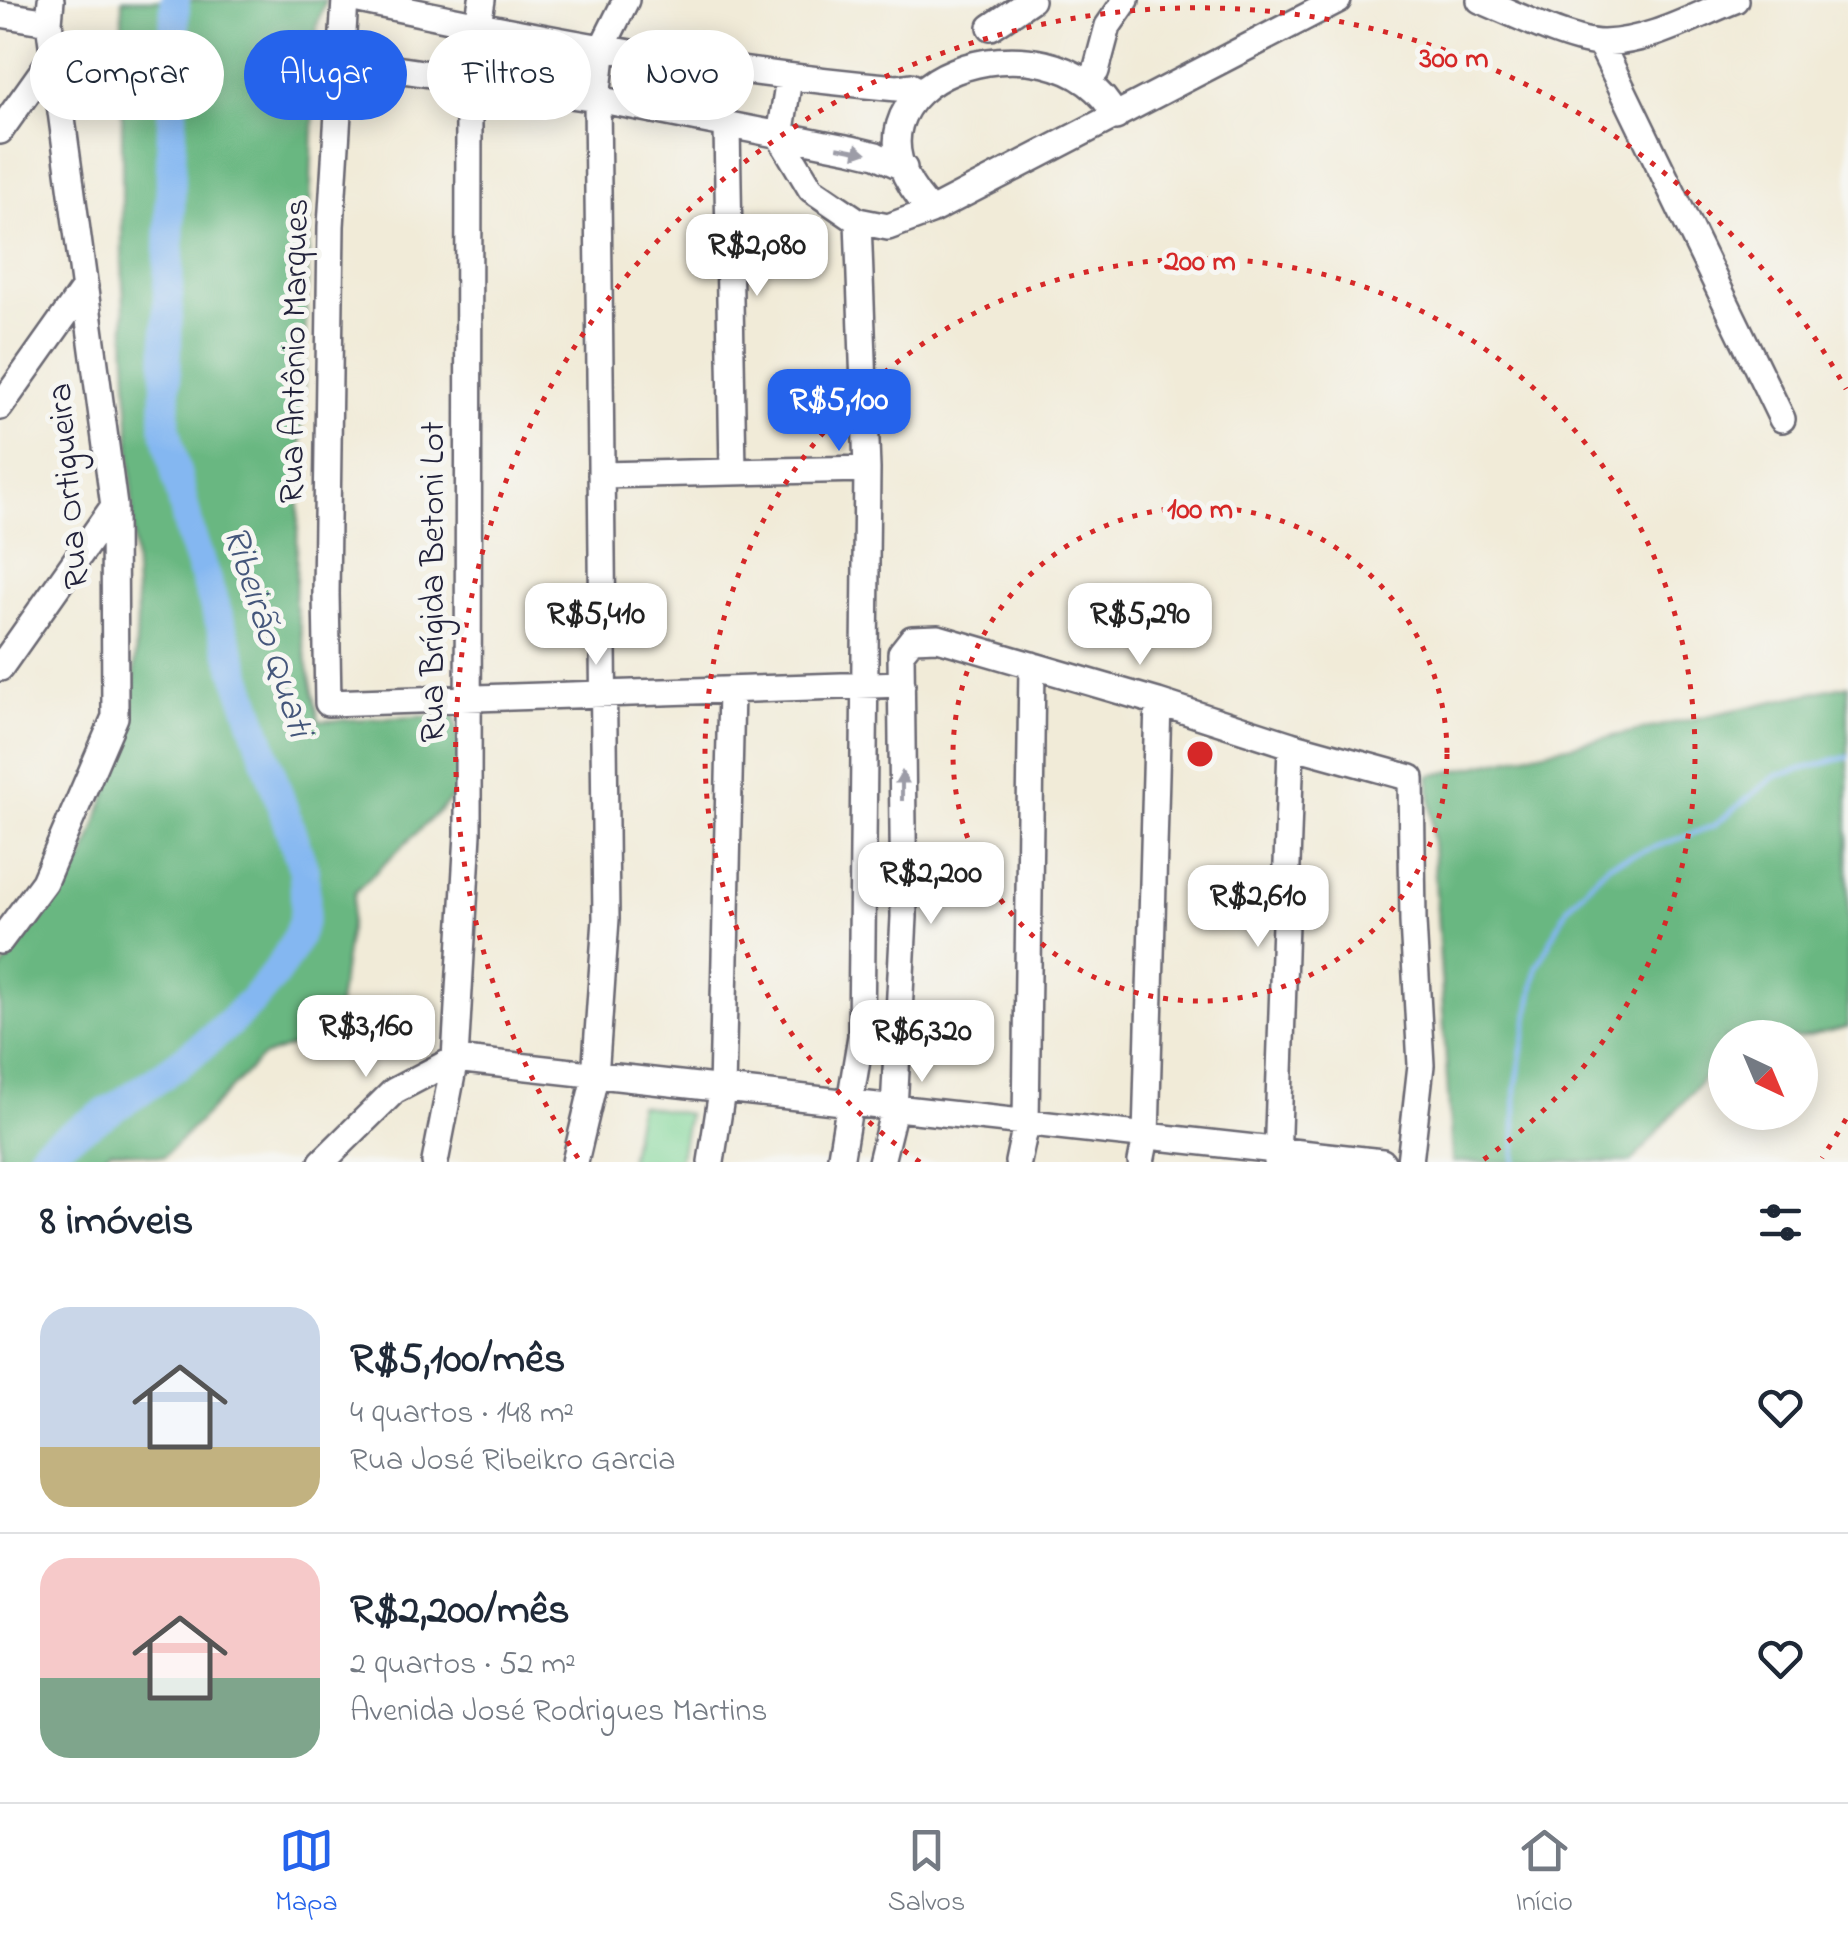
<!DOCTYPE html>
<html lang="pt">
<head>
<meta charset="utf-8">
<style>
	:root { --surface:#fff; --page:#f6f6f7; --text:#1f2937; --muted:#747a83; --line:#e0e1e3; --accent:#2563eb }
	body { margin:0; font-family:"Indie Flower",sans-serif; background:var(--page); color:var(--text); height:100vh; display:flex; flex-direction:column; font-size:38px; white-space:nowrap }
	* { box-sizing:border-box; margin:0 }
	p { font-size:32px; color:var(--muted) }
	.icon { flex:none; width:55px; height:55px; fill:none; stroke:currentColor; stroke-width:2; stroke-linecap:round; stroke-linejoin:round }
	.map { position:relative; height:1162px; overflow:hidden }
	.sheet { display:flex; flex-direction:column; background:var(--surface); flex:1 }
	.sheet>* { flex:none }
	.hud { position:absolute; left:30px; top:30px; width:1000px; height:90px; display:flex; gap:20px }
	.needle { width:65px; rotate:136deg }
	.tools { position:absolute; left:1708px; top:1020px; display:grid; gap:20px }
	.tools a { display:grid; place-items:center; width:110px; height:110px; border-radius:50%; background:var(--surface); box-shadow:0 5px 25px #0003; font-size:50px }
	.price { position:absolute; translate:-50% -85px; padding:0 22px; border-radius:20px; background:#fff; color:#222; font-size:32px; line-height:65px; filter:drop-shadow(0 2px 5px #0008) }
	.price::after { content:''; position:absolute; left:50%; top:60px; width:30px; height:22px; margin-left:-15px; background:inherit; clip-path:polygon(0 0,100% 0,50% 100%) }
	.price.on { background:var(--accent); color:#fff }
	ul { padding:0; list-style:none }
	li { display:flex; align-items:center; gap:30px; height:250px; padding:0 40px }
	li+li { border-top:2px solid var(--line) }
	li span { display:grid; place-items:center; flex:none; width:280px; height:200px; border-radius:30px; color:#555 }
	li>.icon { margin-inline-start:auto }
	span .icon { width:120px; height:120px; fill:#fffc; stroke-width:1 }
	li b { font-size:42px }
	h2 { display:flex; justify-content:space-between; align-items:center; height:120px; padding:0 40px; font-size:42px }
	.chip { padding:0 35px; border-radius:45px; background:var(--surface); box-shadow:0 5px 25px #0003; font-size:35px; line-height:90px }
	.chip.on { background:var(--accent); color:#fff }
	.tabs { display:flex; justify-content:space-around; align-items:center; height:140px; border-top:2px solid var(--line); background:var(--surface); font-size:28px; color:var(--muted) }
	.tabs a { display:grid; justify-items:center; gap:5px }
	.tabs .on { color:var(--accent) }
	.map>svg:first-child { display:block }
	.green { fill:#82d699; stroke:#527c6a; stroke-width:2.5 }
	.forest { fill:#69b781; stroke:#466c5e; stroke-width:2.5 }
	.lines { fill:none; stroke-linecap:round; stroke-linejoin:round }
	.stream { stroke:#84b7f1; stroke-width:5 }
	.river { stroke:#84b7f1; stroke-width:30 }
	.minor-casing { stroke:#6a6872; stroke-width:30 }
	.minor { stroke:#fff; stroke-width:25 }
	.oneway { fill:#9c9ca7 }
	.ring { fill:none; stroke:#d62828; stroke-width:5; stroke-dasharray:5 10 }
	.labels { text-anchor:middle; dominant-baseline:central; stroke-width:10; stroke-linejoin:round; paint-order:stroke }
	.street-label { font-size:35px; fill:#22223b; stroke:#f6f6f2 }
	.water-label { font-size:38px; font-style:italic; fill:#44567b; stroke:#f6f6f2 }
	.centre { fill:#d62828; stroke:#f6f6f2; stroke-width:5 }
	.ring-label { font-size:30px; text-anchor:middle; font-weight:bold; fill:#d62828; stroke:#f6f6f2; stroke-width:10; stroke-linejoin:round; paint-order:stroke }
</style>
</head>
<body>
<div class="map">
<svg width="1848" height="1162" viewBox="0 0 1848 1162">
	<rect width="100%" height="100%" fill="#f6f6f2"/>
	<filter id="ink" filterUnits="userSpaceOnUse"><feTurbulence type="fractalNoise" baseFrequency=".01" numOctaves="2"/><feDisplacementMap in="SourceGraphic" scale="20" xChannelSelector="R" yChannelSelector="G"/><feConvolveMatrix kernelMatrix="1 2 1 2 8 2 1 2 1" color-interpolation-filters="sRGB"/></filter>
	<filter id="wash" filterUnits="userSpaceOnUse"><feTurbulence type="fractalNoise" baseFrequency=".0048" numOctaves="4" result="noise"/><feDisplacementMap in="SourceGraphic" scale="40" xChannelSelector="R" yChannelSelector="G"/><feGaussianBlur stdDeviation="2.25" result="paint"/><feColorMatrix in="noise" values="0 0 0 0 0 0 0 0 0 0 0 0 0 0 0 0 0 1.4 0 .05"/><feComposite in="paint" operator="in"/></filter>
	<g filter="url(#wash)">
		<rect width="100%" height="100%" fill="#f1ebd8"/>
		<path class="green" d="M639,1105L688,1114L679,1162H629Z"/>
		<path class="forest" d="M122,0H326L317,25L295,603L319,721L455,715L465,786L355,892L334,1031L262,1057L164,1157L111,1150L97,1162H0V972L84,858L132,721L137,619L122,262Z
			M1848,685V1027L1800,1038H1725V1058L1720,1059L1632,1162H1452L1429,776Z"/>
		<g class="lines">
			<path class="stream" d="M1515,1162L1516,1087L1537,967L1568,907L1609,864L1713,826L1776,776L1848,757"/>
			<path class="river" d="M40,1162L45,1150C125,1102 271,1017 302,924C308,909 304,887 304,871L190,533L165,425L175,0"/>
		</g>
	</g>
	<g filter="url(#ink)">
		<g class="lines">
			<g class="minor-casing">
				<path id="minor" d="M345,0L331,226L326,594L328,703L902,684
					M359,0C536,38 716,72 897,88L911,86
					M1480,0C1511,12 1573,44 1604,43C1652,41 1692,17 1735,0
					M0,14L49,22
					M991,27L1031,0
					M1600,43L1782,419
					M342,61L597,99L851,149L876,155L904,168
					M1096,71L1108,26L1126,0
					M789,78L780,137L811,189L858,221L888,227L931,211L1338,0
					M727,127L733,472
					M0,131L54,55
					M931,211C808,80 1056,0 1116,117
					M0,407L85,287
					M601,475L867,469
					M0,668L114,506
					M0,941L44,882L115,717L114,506L49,22L51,0
					M322,1162L394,1091L455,1059L1382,1162
					M435,1162L455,1059L468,834L469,79L482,0
					M575,1162L595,1077L606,919L597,99L603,46L626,0
					M711,1162L722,1091L731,691
					M840,1162L861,1036L867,469L858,221
					M881,1162L894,1109L904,917L901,653L912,639L938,638L1158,702L1291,745L1411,778L1413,922L1421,1065L1410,1162
					M1018,1162L1026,1124L1032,665
					M1141,1162L1146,1137L1158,702
					M1277,1162L1291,745"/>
			</g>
			<use href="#minor" class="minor"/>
		</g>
		<defs><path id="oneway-solid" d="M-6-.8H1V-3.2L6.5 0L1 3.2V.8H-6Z" transform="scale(2.5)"/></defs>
		<g class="oneway">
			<use href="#oneway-solid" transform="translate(852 150) rotate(11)"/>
			<use href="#oneway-solid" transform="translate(902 786) rotate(-90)"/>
		</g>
	</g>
	<g class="ring">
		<circle cx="1200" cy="754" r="247"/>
		<path d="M920 1162A495 495 0 1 1 1480 1162"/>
		<path d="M1846 1119A742 742 0 0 1 1822 1158M578 1158A742 742 0 1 1 1846 389"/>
	</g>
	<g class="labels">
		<g class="street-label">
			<text transform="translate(296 351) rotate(-89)">Rua Antônio Marques</text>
			<text transform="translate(70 486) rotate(-95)">Rua Ortigueira</text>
			<text transform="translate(434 582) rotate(-90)">Rua Brígida Betoni Lot</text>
		</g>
		<g class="water-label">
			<text transform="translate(266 632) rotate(72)">Ribeirão Quati</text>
		</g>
	</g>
	<circle cx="1200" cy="754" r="15" class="centre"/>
	<g class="ring-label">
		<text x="1454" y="67">300 m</text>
		<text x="1200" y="270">200 m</text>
		<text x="1200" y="518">100 m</text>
	</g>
</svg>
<div class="tools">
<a><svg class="needle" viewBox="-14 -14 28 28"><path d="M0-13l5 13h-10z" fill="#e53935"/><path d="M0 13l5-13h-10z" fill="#747a83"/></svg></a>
</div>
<b class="price" style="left:757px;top:299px">R$2,080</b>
<b class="price on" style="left:839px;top:454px">R$5,100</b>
<b class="price" style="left:596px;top:668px">R$5,410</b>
<b class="price" style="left:1140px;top:668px">R$5,290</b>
<b class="price" style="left:931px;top:927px">R$2,200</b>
<b class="price" style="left:1258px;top:950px">R$2,610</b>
<b class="price" style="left:366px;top:1080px">R$3,160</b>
<b class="price" style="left:922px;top:1085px">R$6,320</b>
<div class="hud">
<a class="chip">Comprar</a>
<a class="chip on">Alugar</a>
<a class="chip">Filtros</a>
<a class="chip">Novo</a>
</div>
</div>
<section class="sheet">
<h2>8 imóveis<svg class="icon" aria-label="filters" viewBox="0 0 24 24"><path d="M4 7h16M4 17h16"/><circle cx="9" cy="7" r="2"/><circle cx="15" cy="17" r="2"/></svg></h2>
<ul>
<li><span style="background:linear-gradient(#c9d6e8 70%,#c2b280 0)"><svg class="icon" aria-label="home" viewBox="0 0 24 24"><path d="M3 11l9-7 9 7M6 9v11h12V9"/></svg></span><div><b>R$5,100/mês</b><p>4 quartos · 148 m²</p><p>Rua José Ribeikro Garcia</p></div><svg class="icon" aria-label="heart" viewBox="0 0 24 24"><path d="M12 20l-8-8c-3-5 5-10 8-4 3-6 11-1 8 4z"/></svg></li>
<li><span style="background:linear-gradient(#f6c9c9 60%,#7fa58c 0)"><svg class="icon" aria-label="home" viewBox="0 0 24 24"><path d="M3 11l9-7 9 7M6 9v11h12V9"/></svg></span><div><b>R$2,200/mês</b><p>2 quartos · 52 m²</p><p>Avenida José Rodrigues Martins</p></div><svg class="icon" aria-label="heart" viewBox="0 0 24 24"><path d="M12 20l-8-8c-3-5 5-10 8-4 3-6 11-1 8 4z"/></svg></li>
</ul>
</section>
<nav class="tabs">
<a class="on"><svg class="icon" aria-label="map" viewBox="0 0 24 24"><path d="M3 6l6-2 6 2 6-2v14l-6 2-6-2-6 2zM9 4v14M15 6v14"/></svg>Mapa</a>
<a><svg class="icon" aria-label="saved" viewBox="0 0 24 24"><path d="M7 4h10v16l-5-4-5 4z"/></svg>Salvos</a>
<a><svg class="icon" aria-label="home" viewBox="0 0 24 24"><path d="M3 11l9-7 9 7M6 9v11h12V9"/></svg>Início</a>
</nav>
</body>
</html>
